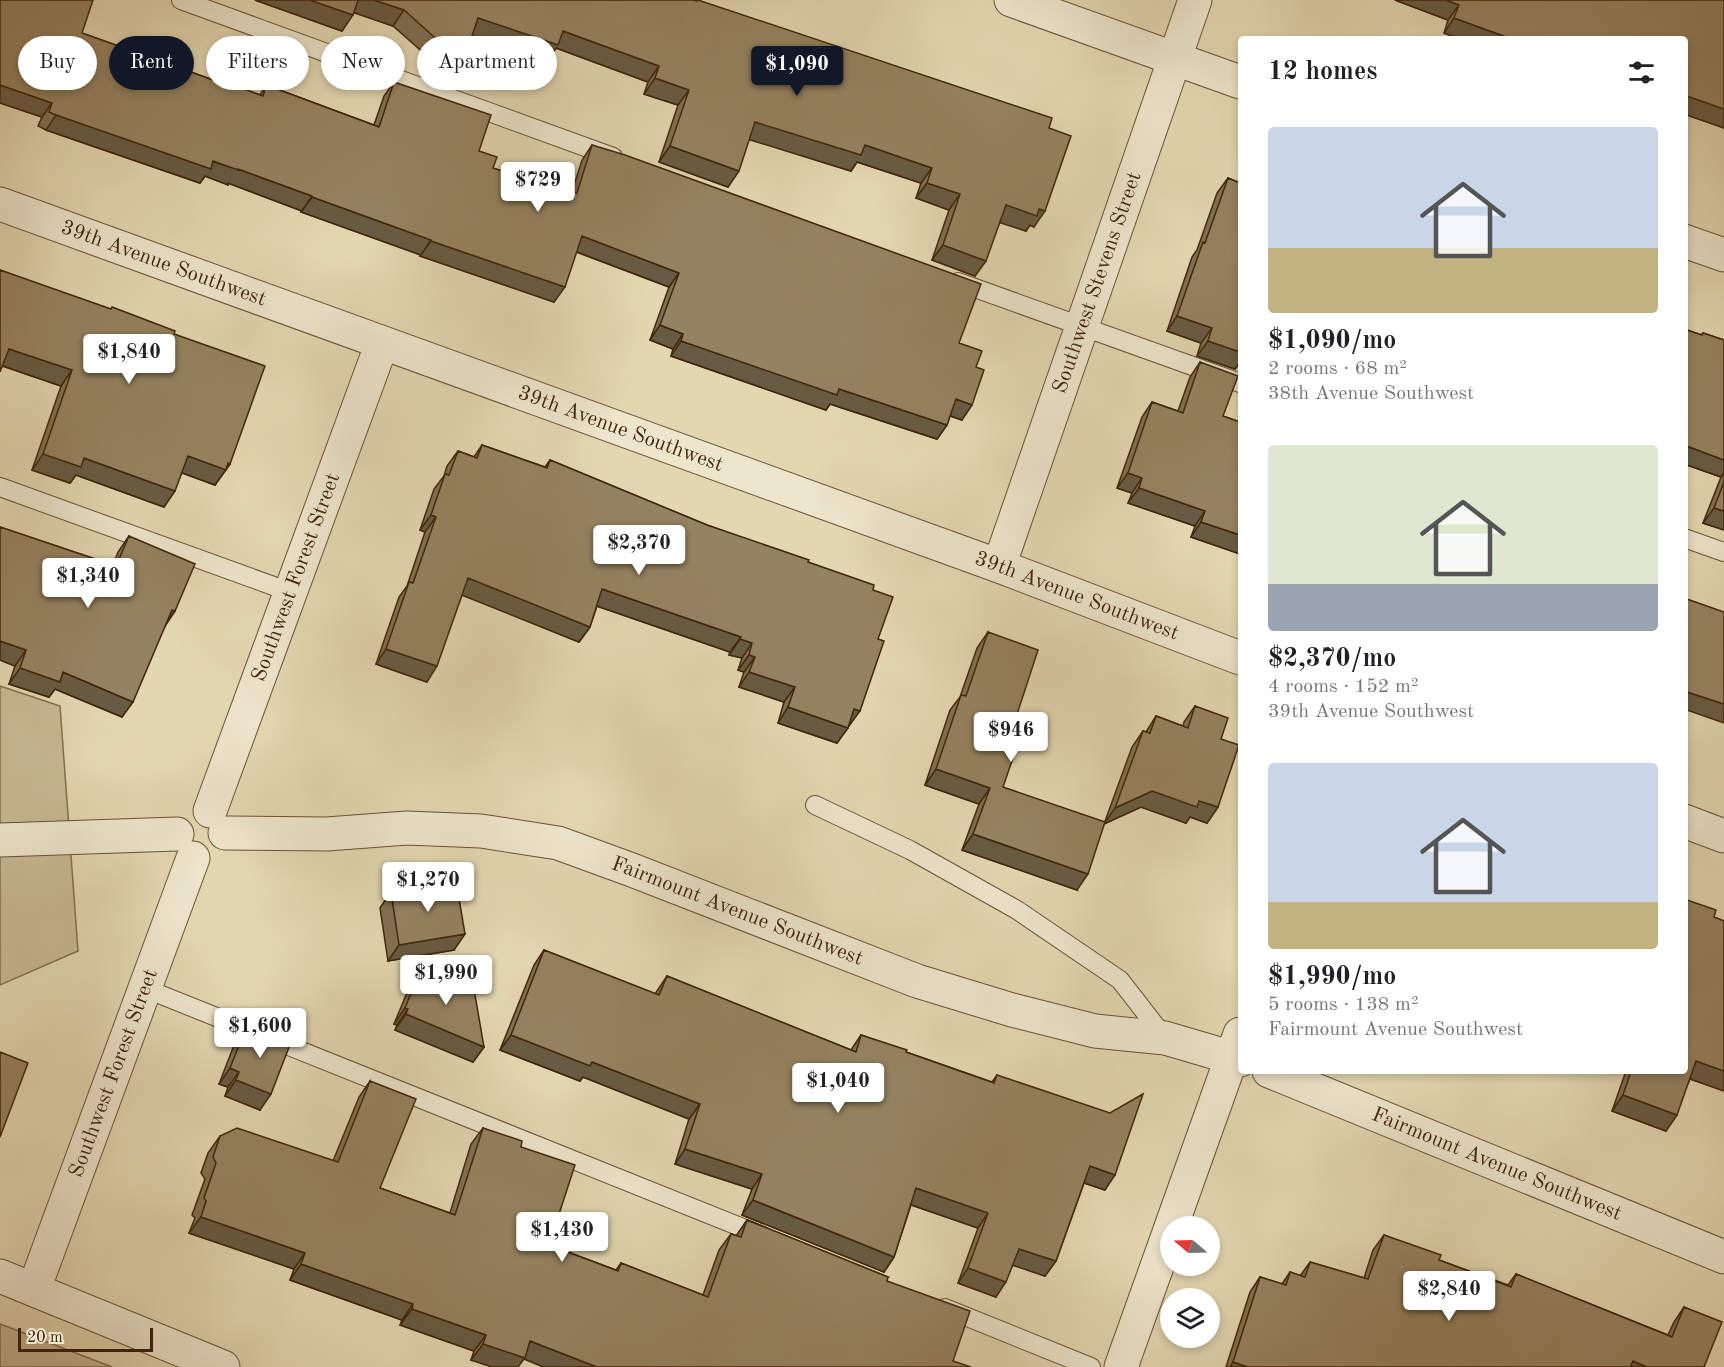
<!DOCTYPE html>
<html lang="en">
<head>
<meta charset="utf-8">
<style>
	:root { --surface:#fff; --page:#f6f6f6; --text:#202124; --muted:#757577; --accent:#111827 }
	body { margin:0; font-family:"Old Standard TT",serif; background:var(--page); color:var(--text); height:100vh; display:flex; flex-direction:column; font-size:22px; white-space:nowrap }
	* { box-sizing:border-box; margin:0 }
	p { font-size:20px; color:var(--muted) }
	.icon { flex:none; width:33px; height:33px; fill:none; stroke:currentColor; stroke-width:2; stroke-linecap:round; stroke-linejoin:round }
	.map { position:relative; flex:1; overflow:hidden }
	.details { position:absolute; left:1238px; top:36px; width:450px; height:1038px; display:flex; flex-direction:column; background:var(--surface); border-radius:6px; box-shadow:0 3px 9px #0003 }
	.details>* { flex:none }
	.guide { position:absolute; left:18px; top:36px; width:570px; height:54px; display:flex; gap:12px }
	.needle { width:39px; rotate:289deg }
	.buttons { position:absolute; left:1160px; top:1216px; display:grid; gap:12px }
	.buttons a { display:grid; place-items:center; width:60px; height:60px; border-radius:50%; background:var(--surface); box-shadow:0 3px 9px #0003; font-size:30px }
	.scale { position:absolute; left:18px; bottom:15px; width:135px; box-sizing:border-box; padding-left:6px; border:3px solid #402509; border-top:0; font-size:16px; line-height:21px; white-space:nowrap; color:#402509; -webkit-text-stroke:4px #ede5cc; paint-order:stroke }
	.price { position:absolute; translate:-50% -51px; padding:0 14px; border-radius:6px; background:#fff; color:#222; font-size:20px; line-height:39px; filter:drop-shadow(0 2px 3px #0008) }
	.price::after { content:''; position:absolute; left:50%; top:36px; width:18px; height:14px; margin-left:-9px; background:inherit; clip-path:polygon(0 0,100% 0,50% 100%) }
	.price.active { background:var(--accent); color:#fff }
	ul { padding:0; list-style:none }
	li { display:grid; align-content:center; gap:12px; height:318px; padding:0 30px }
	li span { display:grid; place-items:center; height:186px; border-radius:6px; color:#555 }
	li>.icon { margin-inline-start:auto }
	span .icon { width:108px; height:108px; fill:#fffc; stroke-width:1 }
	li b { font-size:26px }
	h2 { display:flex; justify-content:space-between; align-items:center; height:72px; padding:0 30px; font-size:26px }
	.chip { padding:0 21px; border-radius:27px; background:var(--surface); box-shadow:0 3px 9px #0003; font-size:21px; line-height:54px }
	.chip.active { background:var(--accent); color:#fff }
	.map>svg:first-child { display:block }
	.green { fill:#c7b994; stroke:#846f4e; stroke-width:1.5 }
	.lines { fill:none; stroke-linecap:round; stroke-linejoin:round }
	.service-casing { stroke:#695233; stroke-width:20 }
	.minor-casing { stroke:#695233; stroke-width:35 }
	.service { stroke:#ede5cc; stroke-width:18 }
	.minor { stroke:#ede5cc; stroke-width:33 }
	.wall { fill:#807053; stroke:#402509; stroke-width:1.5 }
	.shaded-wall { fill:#685b43; stroke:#402509; stroke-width:1.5 }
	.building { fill:#958260; stroke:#402509; stroke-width:1.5 }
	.labels { text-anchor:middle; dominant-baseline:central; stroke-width:5; stroke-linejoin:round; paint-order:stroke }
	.street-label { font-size:21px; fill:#402509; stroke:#ede5cc }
</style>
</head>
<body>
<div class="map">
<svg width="1724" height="1367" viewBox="0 0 1724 1367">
	<rect width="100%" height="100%" fill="#e3d7b1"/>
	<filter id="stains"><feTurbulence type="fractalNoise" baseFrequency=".00333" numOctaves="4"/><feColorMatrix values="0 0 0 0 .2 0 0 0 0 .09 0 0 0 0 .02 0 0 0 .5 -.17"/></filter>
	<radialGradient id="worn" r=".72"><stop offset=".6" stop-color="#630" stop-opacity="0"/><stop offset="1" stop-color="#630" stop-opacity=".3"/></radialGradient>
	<path class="green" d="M0,686L60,706L78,951L0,985Z
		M0,1324L112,1367H0Z"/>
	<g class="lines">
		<g class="service-casing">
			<path id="service" d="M181,0L613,157
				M958,282L1240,383
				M0,487L290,592
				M1684,538L1724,552
				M815,805L910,850L1017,910L1120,980L1165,1038
				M144,988L763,1236
				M945,1308L1091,1367"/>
		</g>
		<g class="minor-casing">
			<g id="minor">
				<path d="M1011,0L1240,82"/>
				<path id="s1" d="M0,204L999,566L1240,658"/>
				<path d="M1684,241L1724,255"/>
				<path id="s2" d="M999,566L1195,0"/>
				<path id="s3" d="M210,811L382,343"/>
				<path d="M1684,821L1724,836"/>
				<path id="s4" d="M225,833L327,834L407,828L481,831L558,843L632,870L917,981L1012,1010L1095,1031L1165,1038L1240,1060"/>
				<path d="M0,840L177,834"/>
				<path id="s5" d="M1269,1071L1724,1257"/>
				<path d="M1171,1227L1240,1034"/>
				<path d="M0,1276L223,1367"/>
				<path id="s6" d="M34,1289L193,858"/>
				<path d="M1121,1367L1170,1230"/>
			</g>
		</g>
		<use href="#service" class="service"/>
		<use href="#minor" class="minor"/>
	</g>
	<path class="wall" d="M0,0L82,33L227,85L260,95L266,85L374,125L384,96L394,82L479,151L493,168L571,195L582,160L592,145L959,343L976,367L962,420L950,416L947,425L937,439L830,404L826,410L671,356L673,349L650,340L669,287L576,252L554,302L420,256L421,255L301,212L302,211L228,183V185L205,176L200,183L46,130L38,126L42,117L0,103Z
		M255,0H693L1049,128L1034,227L1030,225L1026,231L1000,222L975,276L932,260L949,210L916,198L921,183L857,162L851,171L749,139L728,187L659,162L678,105L644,94L648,82L556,48L547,61L472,35L463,63L452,78L393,26L354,12L342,31Z
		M1395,0H1724V128L1684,114V39H1460L1444,33L1448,20Z
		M1228,178L1240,183V362L1235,369L1197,356L1201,343L1167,331L1192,257L1197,250L1217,193Z
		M0,270L174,334L230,464L215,485L182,473L164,507L76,475L70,483L32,470L61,386L2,366Z
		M1684,329L1701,335L1703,333L1724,340V530L1703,523L1721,477L1684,464Z
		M1200,362L1223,416L1240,422V554L1191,537L1195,526L1128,503L1132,493L1117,488L1142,417L1152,402L1178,411L1190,377Z
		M482,445L545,467L550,460L707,525L808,562L873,590L849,726H848L837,743L778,723L784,702L739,687L744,672L738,670L742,658L729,655L730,652L597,606L590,627L579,642L462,595L427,682L376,664L399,597L407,586L425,532L420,530L434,489L444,476L447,466L458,451L474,457Z
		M0,527L113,565L118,552L129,536L175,611L165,626L122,717L55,689L49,697L9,684L15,666L0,660Z
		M988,632L1006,748L1003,787L1077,890L962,850L979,804L925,785L950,710L960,697L977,648Z
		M1195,706L1221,739L1218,807L1207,823L1190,817L1186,823L1141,807L1104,824L1132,747L1143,731L1146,732L1156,716L1183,726L1184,722Z
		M391,892L454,950L388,961L380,908Z
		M1714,917L1724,921V1091L1690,1079L1666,1131L1612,1111L1626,1071H1684Z
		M544,950L655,994L667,976L851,1050L861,1035L906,1052L992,1082L997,1075L1105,1190L1084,1183L1056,1261L1045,1276L1013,1265L996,1297L958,1283L978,1228L911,1205L894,1257L884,1272L742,1215L752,1189L675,1164L689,1119L583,1077L580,1081L500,1050L534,965Z
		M422,967L484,1047L473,1062L395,1030L397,1025L394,1024L411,983Z
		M247,1025L260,1110L225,1096L228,1087L219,1084L236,1040Z
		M370,1081L380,1188L450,1213L471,1144L483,1128L521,1147L549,1245L616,1270L621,1263L703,1295L719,1250L731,1234L736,1236L747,1220L888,1277L524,1359L471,1360L474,1351L400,1325L402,1320L290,1280L294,1269L189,1233L195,1218L192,1215L205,1179L201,1173L208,1153L220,1136L333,1161L359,1097Z
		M1384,1235L1439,1260L1508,1285L1516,1274L1668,1335L1674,1322L1684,1307L1704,1367H1226L1250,1292L1260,1277L1282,1284L1290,1272L1300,1276L1310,1262L1364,1278L1373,1250Z"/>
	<path class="shaded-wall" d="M255,0H310L353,15L342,31Z
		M356,0H374L404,10L393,26L349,11Z
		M1395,0H1446L1459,5L1448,20Z
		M478,18L563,31L659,66L648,82L556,48L547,61L467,34Z
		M1454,18L1512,39H1460L1444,33Z
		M655,78L689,90L678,105L644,94Z
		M0,85L52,103L42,117L0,103Z
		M1684,95L1724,109V128L1684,114Z
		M56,115L238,169L312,196L302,211L228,183V185L205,176L200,183L46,130Z
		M755,122L865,145L932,168L921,183L857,162L851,171L744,138Z
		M670,146L739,171L728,187L659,162Z
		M927,183L960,194L949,210L916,198Z
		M312,197L431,240L421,255L301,212Z
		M1006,205L1039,209L1045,211L1034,227L1030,225L1026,231L995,221Z
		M582,236L679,273L669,287L572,250Z
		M431,241L565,287L554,302L420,256Z
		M943,245L986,261L975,276L932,260Z
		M1177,316L1212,328L1201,343L1167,331Z
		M660,325L683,334L673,349L650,340Z
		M681,341L839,389L947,425L937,439L830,404L826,410L671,356Z
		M1208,341L1240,352V362L1235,369L1197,356Z
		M9,349L72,370L61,386L0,365Z
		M956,399L972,405L962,420L945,414Z
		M1684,445L1724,460V473L1721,477L1684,464Z
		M43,454L84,458L175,491L164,507L76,475L70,483L32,470Z
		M188,456L230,464L215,485L177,471Z
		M1128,473L1142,478L1132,493L1117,488Z
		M1139,488L1205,511L1195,526L1128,503Z
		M1714,508L1724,511V530L1703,523Z
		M431,515L436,517L425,532L420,530Z
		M1201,522L1240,535V554L1191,537Z
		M468,578L590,627L579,642L457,593Z
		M602,589L741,637L730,652L591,604Z
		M172,610L175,611L164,627Z
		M740,639L752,643L742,658L729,655Z
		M0,641L26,650L15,666L0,660Z
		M386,649L437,666L427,682L376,664Z
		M749,655L755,657L744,672L738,670Z
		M20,668L63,672L133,702L122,717L55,689L49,697L9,684Z
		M749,672L795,687L784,702L739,687Z
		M1684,691L1724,704V723L1684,709Z
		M788,707L848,728L837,743L778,723Z
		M854,709L860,711L849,726L844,724Z
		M936,769L990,788L979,804L925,785Z
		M1152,791L1199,801L1218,807L1207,823L1190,817L1186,823L1141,807L1104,824L1115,808Z
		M973,834L1088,874L1077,890L962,850Z
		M465,934L454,950L388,961L399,945Z
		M405,1008L408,1009L397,1025L394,1024Z
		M406,1014L484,1047L473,1062L395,1030Z
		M511,1035L592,1062L700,1104L689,1119L583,1077L580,1081L500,1050Z
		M1696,1061L1724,1071V1091L1685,1077Z
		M230,1068L239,1072L228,1087L219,1084Z
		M236,1080L271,1094L260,1110L225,1096Z
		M1623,1095L1677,1115L1666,1131L1612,1111Z
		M685,1149L762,1174L752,1189L675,1164Z
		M1090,1166L1115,1175L1105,1190L1079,1181Z
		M916,1188L988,1213L978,1228L906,1203Z
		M753,1200L894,1257L884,1272L742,1215Z
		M201,1217L305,1253L294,1269L189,1233Z
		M1019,1249L1056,1261L1045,1276L1009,1264Z
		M301,1264L413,1304L402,1320L290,1280Z
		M968,1268L1006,1282L996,1297L958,1283Z
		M412,1309L486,1335L474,1351L400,1325Z
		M530,1341L597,1367H543L524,1359L518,1367H492L471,1360L483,1344Z
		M1633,1361L1647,1367H1629Z
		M1233,1362L1248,1367H1230Z"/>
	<path class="building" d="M0,0H93L82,33L227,85L228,83L263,96L266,85L379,127L394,82L491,115L479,151L497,157L493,168L572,195L574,192L577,193L592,145L625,155L981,284L959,343L982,351L976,367L984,370L972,405L956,399L947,425L839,389L837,395L681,341L683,334L660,325L679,273L582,236L565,287L431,241V240L312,197V196L238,169V170L213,161L211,169L56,115L49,112L52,103L0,85Z
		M310,0H358L353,15Z
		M374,0H693L697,1V0H698L1052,118L1049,128L1071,136L1045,211L1039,209L1037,216L1006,205L986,261L943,245L960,194L927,183L932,168L865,145L861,155L755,122L739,171L670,146L689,90L655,78L659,66L563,31L558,45L478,18L463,63L404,10Z
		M1446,0H1724V109L1684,95V39H1512L1454,18L1459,5Z
		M1228,178L1240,183V352L1208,341L1212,328L1177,316L1203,242L1205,243Z
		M0,270L111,309L112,307L175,331L174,334L265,366L230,464L228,463L226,470L188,456L175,491L84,458L81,467L43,454L72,370L9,349L0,372Z
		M1684,329L1702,335L1703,333L1724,340V460L1684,445L1685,431H1684Z
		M1200,362L1238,376L1223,416L1240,422V535L1201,522L1205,511L1139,488L1142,478L1128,473L1152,402L1183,413Z
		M482,445L547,468L550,460L707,525L809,560L808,562L874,585L873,590L893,597L878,639L884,641L860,711L854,709L848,728L788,707L795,687L749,672L755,657L749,655L752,643L740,639L741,637L602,589L590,627L468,578L437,666L386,649L409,582L413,583L436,517L431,515L445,474L449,475L458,451L477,458Z
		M1724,482V511L1714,508Z
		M0,527L116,566L129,536L195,564L175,611L172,610L133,702L63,672L60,682L20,668L26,650L0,641Z
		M1684,598L1724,612V704L1684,691Z
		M988,632L1038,650L1006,748L1015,752L1003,787L1105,822L1088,874L973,834L990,788L936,769L961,695L966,696Z
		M1195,706L1228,718L1221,739L1239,745L1218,807L1199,801L1197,807L1152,791L1115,808L1143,731L1150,733L1156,716L1188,728Z
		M456,881L465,934L399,945L391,892Z
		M1684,899L1716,910L1714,917L1724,921V1071L1696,1061L1677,1115L1623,1095L1631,1071H1684Z
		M544,950L659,995L667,976L856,1052L861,1035L907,1050L906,1052L994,1083L997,1075L1110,1113L1143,1094L1115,1175L1090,1166L1056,1261L1019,1249L1006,1282L968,1268L988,1213L916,1188L894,1257L753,1200L762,1174L685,1149L700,1104L592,1062L590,1066L511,1035Z
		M422,967L474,989L484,1047L406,1014L408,1009L405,1008Z
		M247,1025L291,1042L271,1094L236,1080L239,1072L230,1068Z
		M0,1052L28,1063L0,1137Z
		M370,1081L416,1099L380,1188L455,1215L483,1128L522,1141L521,1147L575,1165L549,1245L618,1271L621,1263L708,1297L731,1234L741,1237L747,1220L888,1277L887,1281L970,1311L953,1361L971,1367H597L530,1341L525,1358L483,1344L486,1335L412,1309L413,1304L301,1264L305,1253L201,1217L206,1201L204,1198L216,1163L213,1157L220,1136L237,1128L338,1162Z
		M1384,1235L1441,1255L1439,1260L1511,1287L1516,1274L1672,1337L1684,1307L1722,1322L1704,1367H1647L1633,1361L1630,1367H1248L1233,1362L1260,1277L1286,1285L1290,1272L1305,1277L1310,1262L1368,1279Z"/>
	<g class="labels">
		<g class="street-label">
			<text stroke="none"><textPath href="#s1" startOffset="174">39th Avenue Southwest</textPath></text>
			<text stroke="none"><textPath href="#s2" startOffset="300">Southwest Stevens Street</textPath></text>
			<text stroke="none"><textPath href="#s1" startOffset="660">39th Avenue Southwest</textPath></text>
			<text stroke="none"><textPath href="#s3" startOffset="249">Southwest Forest Street</textPath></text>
			<text stroke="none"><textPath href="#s1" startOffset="1146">39th Avenue Southwest</textPath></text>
			<text stroke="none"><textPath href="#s4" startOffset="526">Fairmount Avenue Southwest</textPath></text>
			<text stroke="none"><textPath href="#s6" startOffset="230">Southwest Forest Street</textPath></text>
			<text stroke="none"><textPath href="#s5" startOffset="246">Fairmount Avenue Southwest</textPath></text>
		</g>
	</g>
	<rect width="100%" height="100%" filter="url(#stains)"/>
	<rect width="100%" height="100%" fill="url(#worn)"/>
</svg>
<div class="buttons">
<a><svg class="needle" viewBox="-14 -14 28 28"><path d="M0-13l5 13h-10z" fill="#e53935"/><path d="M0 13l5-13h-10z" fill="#757577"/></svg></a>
<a><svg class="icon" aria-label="layers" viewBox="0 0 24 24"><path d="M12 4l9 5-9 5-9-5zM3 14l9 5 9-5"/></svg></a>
</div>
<div class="scale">20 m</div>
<b class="price active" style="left:797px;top:97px">$1,090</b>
<b class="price" style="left:538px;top:213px">$729</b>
<b class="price" style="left:129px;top:385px">$1,840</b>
<b class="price" style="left:639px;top:576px">$2,370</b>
<b class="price" style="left:88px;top:609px">$1,340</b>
<b class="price" style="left:1011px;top:763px">$946</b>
<b class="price" style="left:428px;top:913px">$1,270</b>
<b class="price" style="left:446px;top:1006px">$1,990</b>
<b class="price" style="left:260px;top:1059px">$1,600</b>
<b class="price" style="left:838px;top:1114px">$1,040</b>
<b class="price" style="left:562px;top:1263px">$1,430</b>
<b class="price" style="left:1449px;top:1322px">$2,840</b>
<div class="guide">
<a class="chip">Buy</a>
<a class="chip active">Rent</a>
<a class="chip">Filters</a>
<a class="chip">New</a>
<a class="chip">Apartment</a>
</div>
<section class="details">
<h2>12 homes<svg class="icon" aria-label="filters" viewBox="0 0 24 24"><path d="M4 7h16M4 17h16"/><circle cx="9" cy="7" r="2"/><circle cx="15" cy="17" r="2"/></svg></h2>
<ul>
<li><span style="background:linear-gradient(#c9d6e8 65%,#c2b280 0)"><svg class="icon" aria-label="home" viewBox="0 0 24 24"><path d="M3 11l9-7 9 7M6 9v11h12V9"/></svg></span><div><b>$1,090/mo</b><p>2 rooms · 68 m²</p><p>38th Avenue Southwest</p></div></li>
<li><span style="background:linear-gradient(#dfe7d0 75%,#9aa5b1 0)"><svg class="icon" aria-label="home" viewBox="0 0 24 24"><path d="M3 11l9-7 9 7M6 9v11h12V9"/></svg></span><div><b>$2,370/mo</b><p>4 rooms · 152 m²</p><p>39th Avenue Southwest</p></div></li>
<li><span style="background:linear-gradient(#c9d6e8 75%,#c2b280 0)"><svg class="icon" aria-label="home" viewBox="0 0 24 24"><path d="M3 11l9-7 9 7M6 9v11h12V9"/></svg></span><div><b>$1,990/mo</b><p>5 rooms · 138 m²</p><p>Fairmount Avenue Southwest</p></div></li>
</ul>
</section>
</div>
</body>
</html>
